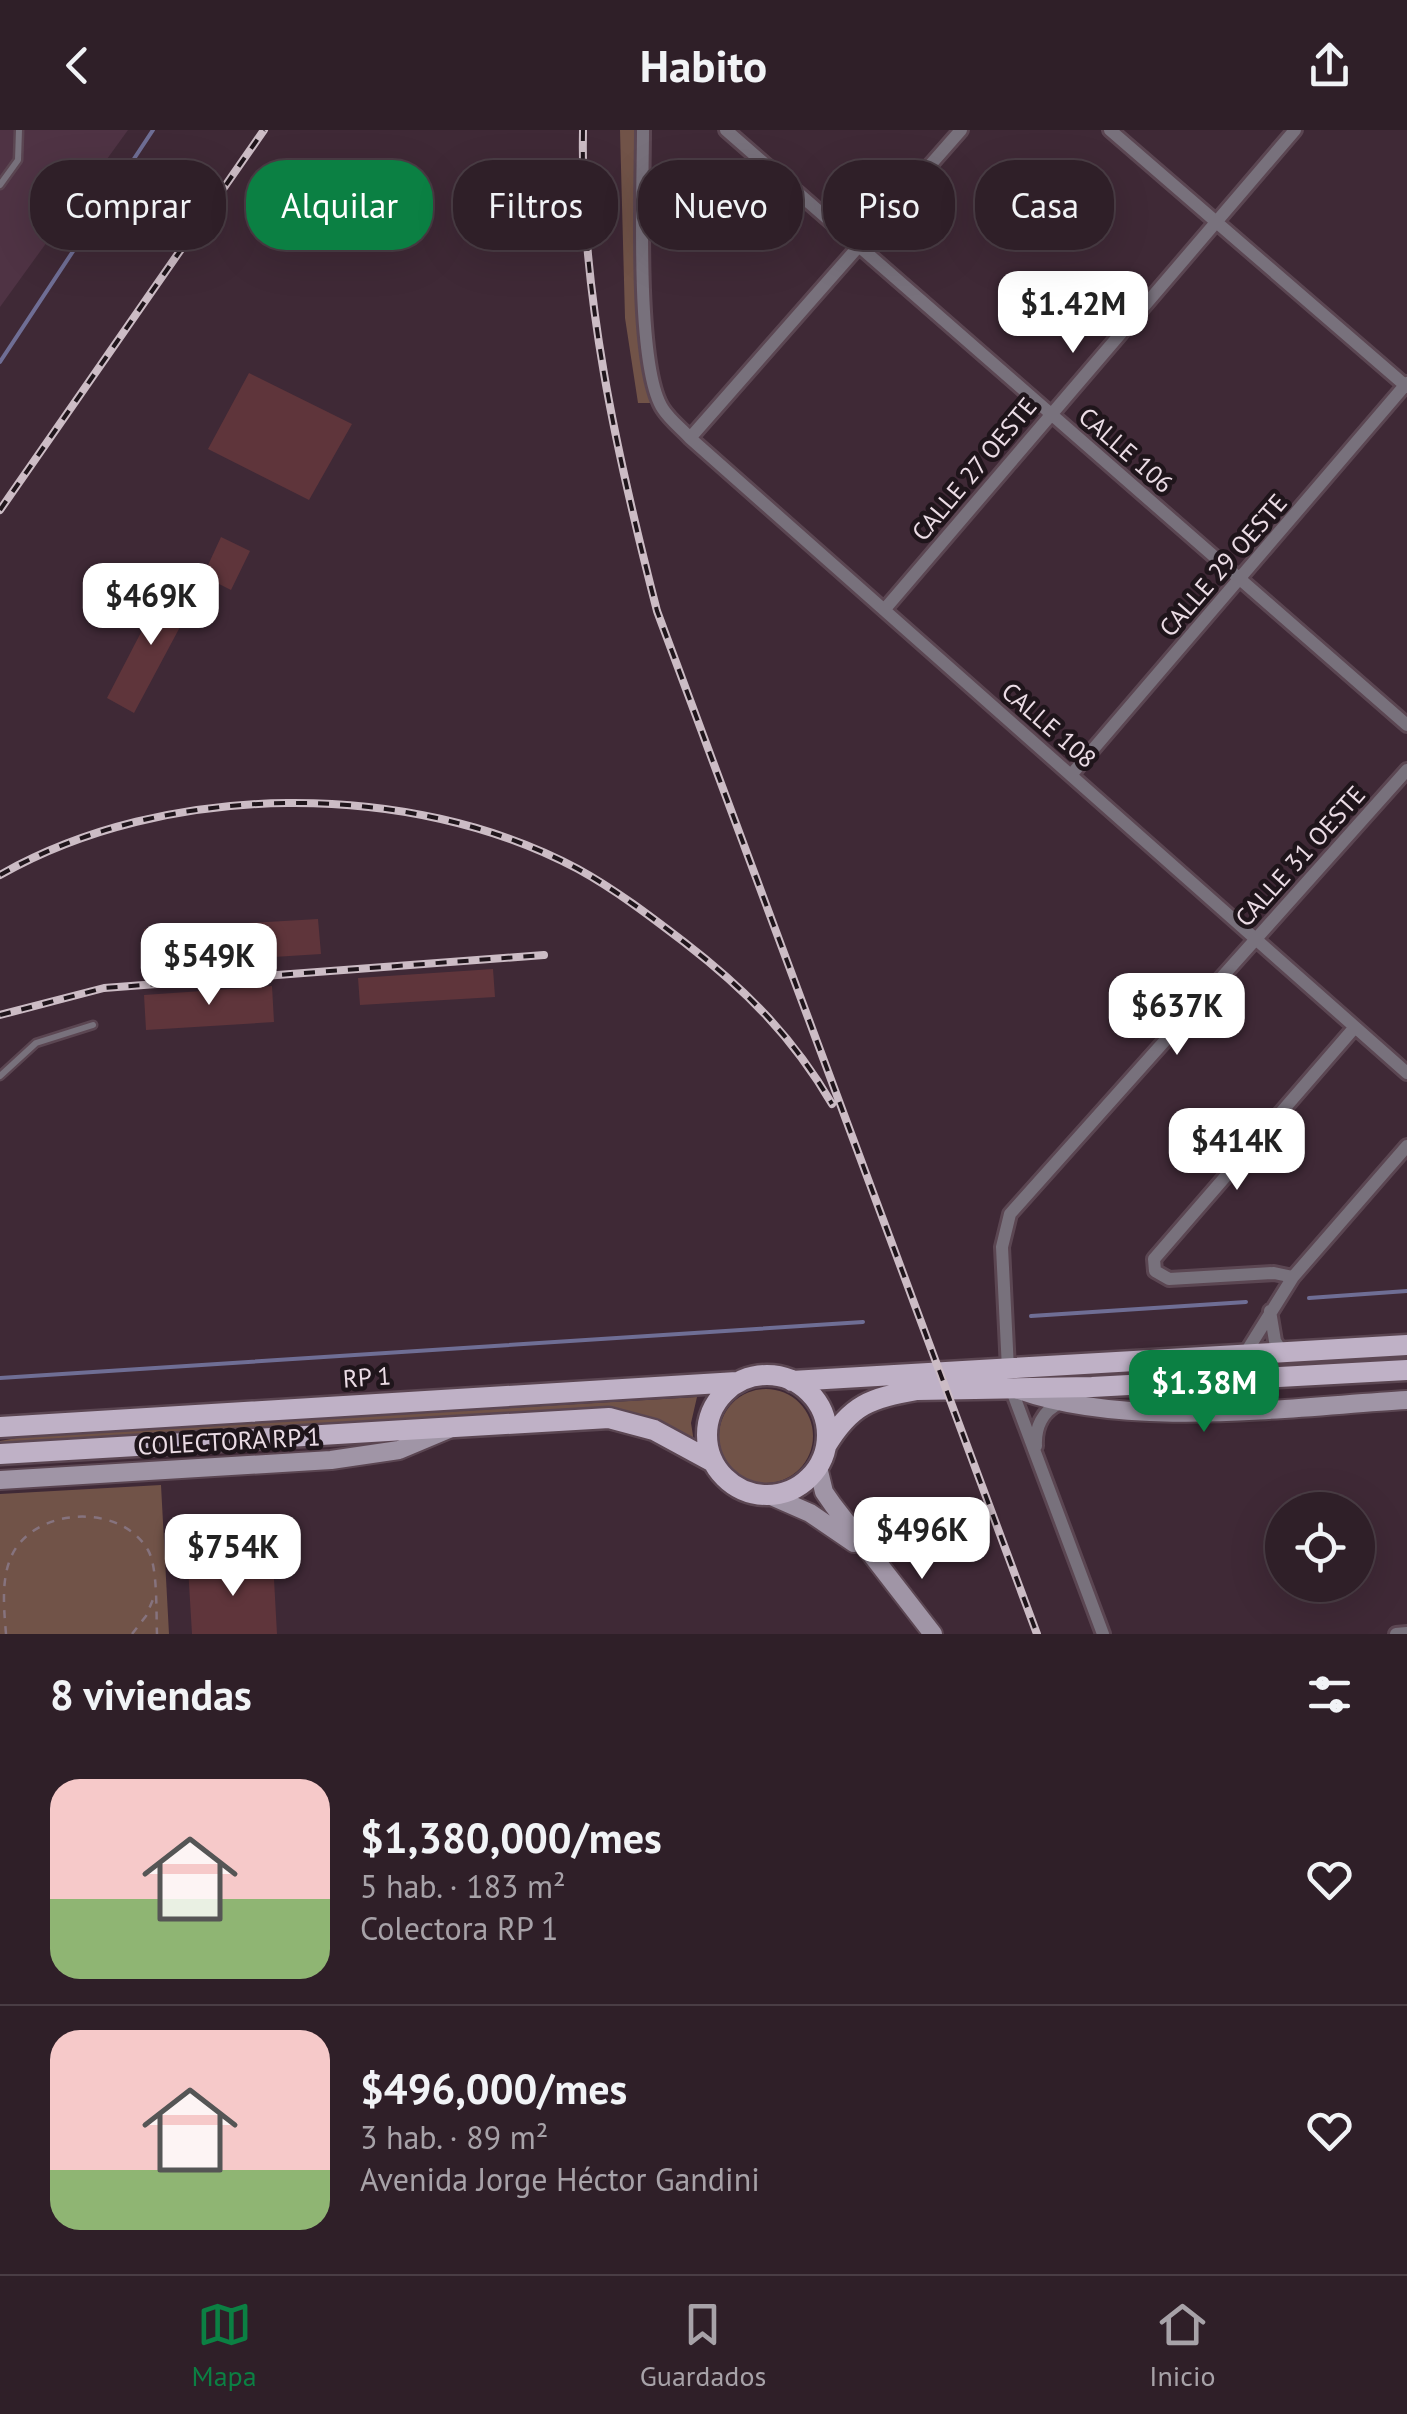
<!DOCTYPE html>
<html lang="es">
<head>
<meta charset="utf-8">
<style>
	:root { --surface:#2f1f28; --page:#3b2c34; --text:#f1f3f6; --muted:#a7a2a8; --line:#4a3d45; --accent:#0b8043 }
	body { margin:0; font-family:"PT Sans",sans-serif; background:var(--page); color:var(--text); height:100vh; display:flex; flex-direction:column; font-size:38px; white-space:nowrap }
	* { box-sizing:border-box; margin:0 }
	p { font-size:32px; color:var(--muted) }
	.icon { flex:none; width:55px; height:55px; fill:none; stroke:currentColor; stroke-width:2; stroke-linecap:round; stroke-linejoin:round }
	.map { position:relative; height:1504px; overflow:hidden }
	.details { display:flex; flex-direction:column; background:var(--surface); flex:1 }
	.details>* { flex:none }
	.banner { position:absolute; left:30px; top:30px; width:1348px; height:90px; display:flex; gap:20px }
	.fabs { position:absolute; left:1265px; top:1362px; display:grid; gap:20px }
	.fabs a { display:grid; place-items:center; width:110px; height:110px; border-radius:50%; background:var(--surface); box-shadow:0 10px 40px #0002,0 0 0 2px var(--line); font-size:50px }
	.price { position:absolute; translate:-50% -85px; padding:0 22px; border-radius:20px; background:#fff; color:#222; font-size:32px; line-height:65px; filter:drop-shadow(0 2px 5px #0008) }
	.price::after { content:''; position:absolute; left:50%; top:60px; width:30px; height:22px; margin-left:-15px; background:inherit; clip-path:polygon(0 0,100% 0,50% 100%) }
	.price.current { background:var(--accent); color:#fff }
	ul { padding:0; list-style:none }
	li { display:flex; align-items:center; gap:30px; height:250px; padding:0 50px }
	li+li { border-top:2px solid var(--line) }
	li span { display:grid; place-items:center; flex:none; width:280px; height:200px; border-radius:30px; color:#555 }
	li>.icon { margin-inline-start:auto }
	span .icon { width:120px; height:120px; fill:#fffc; stroke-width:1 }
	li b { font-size:42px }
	h2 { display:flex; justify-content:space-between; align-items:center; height:120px; padding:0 50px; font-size:42px }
	.chip { padding:0 35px; border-radius:40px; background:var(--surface); box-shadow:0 10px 40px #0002,0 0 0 2px var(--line); font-size:35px; line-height:90px }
	.chip.current { background:var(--accent); color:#fff }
	header { display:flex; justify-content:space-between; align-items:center; height:130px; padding:0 50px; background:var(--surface); font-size:45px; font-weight:800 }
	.menu { display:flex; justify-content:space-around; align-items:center; height:140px; border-top:2px solid var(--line); background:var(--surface); font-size:28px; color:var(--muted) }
	.menu a { display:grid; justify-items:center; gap:5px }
	.menu .current { color:var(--accent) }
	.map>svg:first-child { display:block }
	.built { fill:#4f3344 }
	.green { fill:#715348 }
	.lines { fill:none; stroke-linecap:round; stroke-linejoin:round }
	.stream { stroke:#6f6e95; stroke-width:4 }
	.building { fill:#5f353b }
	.lane-casing { stroke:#5b4652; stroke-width:11 }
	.street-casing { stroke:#5b4652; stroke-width:18 }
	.secondary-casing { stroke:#5b4652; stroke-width:22 }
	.primary-casing { stroke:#5b4652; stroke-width:25 }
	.path { stroke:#86737e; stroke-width:2.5; stroke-dasharray:8 8; stroke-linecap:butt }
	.lane { stroke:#78717c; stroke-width:6 }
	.street { stroke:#78717c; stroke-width:12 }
	.secondary { stroke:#a095a6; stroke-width:18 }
	.primary { stroke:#bfb1c6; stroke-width:20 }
	.rail-casing { stroke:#ccbcc5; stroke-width:8 }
	.rail { stroke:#1f151b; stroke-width:4; stroke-dasharray:11; stroke-linecap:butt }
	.labels { text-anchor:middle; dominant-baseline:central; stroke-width:9; stroke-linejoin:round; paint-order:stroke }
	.street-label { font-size:25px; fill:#ebdce5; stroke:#1f151b }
</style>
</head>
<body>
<header><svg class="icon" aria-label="back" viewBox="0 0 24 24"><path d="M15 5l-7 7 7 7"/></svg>Habito<svg class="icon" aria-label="share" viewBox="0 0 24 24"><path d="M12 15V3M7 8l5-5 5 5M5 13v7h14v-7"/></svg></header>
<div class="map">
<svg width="1407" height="1504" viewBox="0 0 1407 1504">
	<rect width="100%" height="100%" fill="#3f2936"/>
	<path class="built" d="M0,0H128L0,177Z"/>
	<path class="green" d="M620,0H636L640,187L654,273H638L625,188Z
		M719 1306a47 47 0 1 1 94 0a47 47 0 1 1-94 0Z
		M697,1267L691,1293L694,1312L650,1293L0,1321V1311L60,1300L237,1294Z
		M161,1355L169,1504H0V1364Z"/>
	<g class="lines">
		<path class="stream" d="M0,232L153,0
			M1309,1168L1407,1161
			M1031,1186L1246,1172
			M0,1248L863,1192"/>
	</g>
	<path class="building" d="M249,243L352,294L309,370L208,319Z
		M221,407L250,421L231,460L203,446Z
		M166,454L196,467L134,583L107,568Z
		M318,789L321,824L146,835L144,799Z
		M493,839L495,867L360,875L358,848Z
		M272,856L274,892L146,900L144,865Z
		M273,1431L277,1504H192L188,1437Z"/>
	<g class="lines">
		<g class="lane-casing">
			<path id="lane" d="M0,55L18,30L19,0
				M0,946L36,913L93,895"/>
		</g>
		<g class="street-casing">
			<path id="street" d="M643,0C643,57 635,237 663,279C670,290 682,299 690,308L1407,943
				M726,0L1407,595
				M1110,0L1407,257
				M690,308L961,0
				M884,480L1295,0
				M1071,645L1407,253
				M1293,1147L1274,1143L1169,1149L1155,1141L1154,1129L1355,897
				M1270,1181L1275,1211L1282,1222
				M1245,1224L1293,1147L1407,1016
				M1008,1239L1002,1117L1010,1084L1407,640
				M1011,1258L1103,1504
				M1036,1316C1035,1298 1042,1281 1060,1273
				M1396,1504L1407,1503"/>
		</g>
		<g class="secondary-casing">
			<path id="secondary" d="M1016,1259C1127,1300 1289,1277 1407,1270
				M818,1337L824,1362L833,1375L933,1504
				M0,1350L331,1330L399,1320L449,1299
				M769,1365L810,1383L854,1413"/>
		</g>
		<g class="primary-casing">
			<path id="primary" d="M707 1305a60 60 0 1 1 120 0a60 60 0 1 1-120 0Z
				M792,1251L1407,1215
				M0,1297L737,1252
				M826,1316C851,1274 871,1268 917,1260L1092,1257L1407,1240
				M0,1324L609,1288L654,1300L713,1332"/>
		</g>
		<path class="path" d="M6,1504C4,1479 1,1450 11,1427C33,1377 120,1372 148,1420C158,1437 156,1483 157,1504
			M132,1504L146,1486L154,1467"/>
		<use href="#lane" class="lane"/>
		<use href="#street" class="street"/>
		<use href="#secondary" class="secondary"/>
		<use href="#primary" class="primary"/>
		<g class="rail-casing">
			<path id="rail" d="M583,0C580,162 617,325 657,481L1037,1504
				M0,380L264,0
				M0,745C165,651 410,649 578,739C616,760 650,786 684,812C745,859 793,907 832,974
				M0,885L104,858L544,825"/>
		</g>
		<use href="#rail" class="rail"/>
	</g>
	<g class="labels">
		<g class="street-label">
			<text transform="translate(1126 320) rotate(41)">CALLE 106</text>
			<text transform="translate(974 339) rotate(-50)">CALLE 27 OESTE</text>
			<text transform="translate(1223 435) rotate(-49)">CALLE 29 OESTE</text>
			<text transform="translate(1049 595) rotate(41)">CALLE 108</text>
			<text transform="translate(1300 726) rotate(-48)">CALLE 31 OESTE</text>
			<text transform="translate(367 1247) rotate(-4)">RP 1</text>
			<text transform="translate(229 1311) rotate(-3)">COLECTORA RP 1</text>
		</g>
	</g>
</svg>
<div class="fabs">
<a><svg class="icon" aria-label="locate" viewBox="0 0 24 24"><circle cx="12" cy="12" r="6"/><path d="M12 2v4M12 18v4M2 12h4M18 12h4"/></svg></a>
</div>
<b class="price" style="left:1073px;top:226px">$1.42M</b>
<b class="price" style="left:151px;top:518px">$469K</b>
<b class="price" style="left:209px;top:878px">$549K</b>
<b class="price" style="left:1177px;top:928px">$637K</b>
<b class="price" style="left:1237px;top:1063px">$414K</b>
<b class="price current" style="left:1204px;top:1305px">$1.38M</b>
<b class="price" style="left:922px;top:1452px">$496K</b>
<b class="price" style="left:233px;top:1469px">$754K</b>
<div class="banner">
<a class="chip">Comprar</a>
<a class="chip current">Alquilar</a>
<a class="chip">Filtros</a>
<a class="chip">Nuevo</a>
<a class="chip">Piso</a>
<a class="chip">Casa</a>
</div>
</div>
<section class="details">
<h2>8 viviendas<svg class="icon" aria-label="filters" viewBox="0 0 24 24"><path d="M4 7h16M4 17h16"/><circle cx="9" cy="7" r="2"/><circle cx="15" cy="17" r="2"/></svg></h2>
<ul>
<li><span style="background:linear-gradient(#f6c9c9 60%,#8fb573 0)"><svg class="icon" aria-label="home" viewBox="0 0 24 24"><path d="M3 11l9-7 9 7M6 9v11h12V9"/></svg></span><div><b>$1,380,000/mes</b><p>5 hab. · 183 m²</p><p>Colectora RP 1</p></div><svg class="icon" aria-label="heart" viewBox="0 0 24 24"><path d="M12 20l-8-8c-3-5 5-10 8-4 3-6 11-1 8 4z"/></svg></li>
<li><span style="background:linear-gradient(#f6c9c9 70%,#8fb573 0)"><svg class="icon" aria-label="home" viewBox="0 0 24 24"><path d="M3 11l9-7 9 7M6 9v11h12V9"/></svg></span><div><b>$496,000/mes</b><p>3 hab. · 89 m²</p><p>Avenida Jorge Héctor Gandini</p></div><svg class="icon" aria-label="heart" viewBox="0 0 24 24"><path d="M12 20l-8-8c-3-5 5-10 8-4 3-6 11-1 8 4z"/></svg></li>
</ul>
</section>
<nav class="menu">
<a class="current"><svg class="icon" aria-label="map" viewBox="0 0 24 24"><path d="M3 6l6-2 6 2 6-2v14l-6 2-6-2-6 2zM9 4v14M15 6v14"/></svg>Mapa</a>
<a><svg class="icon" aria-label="saved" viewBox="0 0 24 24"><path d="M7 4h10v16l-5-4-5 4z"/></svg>Guardados</a>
<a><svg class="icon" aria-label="home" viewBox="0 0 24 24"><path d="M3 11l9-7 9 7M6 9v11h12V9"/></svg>Inicio</a>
</nav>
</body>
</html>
